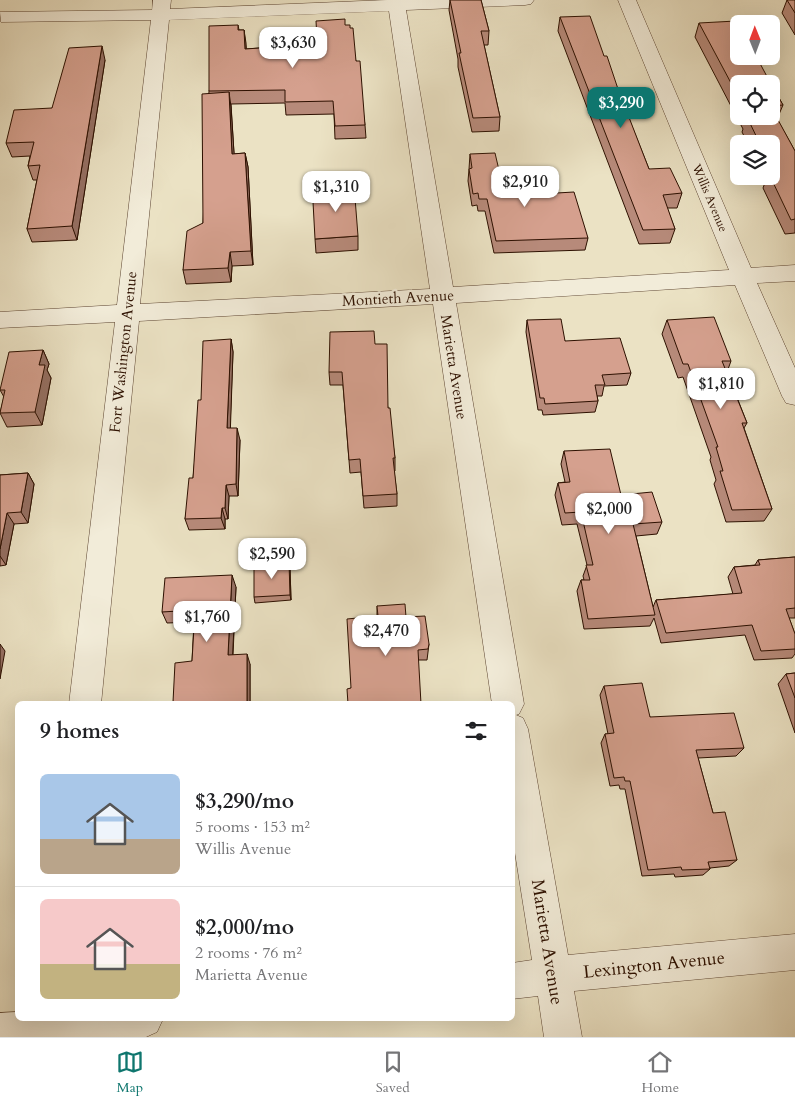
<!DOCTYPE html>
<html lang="en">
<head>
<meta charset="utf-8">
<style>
	:root { --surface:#fff; --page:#f6f6f6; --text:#202124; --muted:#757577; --line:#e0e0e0; --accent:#0f766e }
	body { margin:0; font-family:Cardo,serif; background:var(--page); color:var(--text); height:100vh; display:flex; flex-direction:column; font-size:19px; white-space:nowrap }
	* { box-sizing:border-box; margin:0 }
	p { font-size:16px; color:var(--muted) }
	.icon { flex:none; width:28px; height:28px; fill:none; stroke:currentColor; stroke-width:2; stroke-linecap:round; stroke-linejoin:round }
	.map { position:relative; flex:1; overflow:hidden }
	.panel { position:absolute; left:15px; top:701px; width:500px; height:320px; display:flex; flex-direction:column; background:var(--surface); border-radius:8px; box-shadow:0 5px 20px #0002 }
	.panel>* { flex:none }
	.needle { width:32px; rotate:359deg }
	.buttons { position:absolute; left:730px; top:15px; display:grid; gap:10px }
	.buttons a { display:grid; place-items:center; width:50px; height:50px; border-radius:8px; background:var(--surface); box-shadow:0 5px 20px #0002; font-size:25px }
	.price { position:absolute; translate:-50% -42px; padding:0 11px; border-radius:10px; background:#fff; color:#222; font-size:16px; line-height:32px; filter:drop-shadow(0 1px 2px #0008) }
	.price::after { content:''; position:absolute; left:50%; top:30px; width:15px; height:11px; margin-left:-8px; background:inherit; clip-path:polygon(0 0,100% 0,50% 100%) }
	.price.current { background:var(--accent); color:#fff }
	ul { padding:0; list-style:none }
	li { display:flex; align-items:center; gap:15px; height:125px; padding:0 25px }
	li+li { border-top:1px solid var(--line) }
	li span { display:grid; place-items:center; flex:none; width:140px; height:100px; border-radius:8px; color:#555 }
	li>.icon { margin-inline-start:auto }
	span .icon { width:60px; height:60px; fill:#fffc; stroke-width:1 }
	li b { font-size:21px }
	h2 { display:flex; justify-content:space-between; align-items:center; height:60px; padding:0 25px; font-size:21px }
	.dock { display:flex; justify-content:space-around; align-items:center; height:70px; border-top:1px solid var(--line); background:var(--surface); font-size:14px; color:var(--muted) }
	.dock a { display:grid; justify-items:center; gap:2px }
	.dock .current { color:var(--accent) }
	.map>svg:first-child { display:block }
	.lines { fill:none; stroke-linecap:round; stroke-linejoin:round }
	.street-casing { stroke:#5c4431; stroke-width:1 }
	.street { fill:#f2ecd9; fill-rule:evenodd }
	.wall { fill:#b78a7a; stroke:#2d1000 }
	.shaded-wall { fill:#957063; stroke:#2d1000 }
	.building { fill:#d5a08e; stroke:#2d1000 }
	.labels { text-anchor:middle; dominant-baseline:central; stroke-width:4.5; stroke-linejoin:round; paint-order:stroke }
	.far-street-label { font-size:12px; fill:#2d1000; stroke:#f2ecd9 }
	.street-label { font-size:15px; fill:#2d1000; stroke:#f2ecd9 }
	.near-street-label { font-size:18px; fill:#2d1000; stroke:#f2ecd9 }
</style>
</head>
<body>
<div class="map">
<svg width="795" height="1037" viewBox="0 0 795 1037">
	<rect width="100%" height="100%" fill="#ebe2c4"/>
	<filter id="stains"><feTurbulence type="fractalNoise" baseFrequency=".004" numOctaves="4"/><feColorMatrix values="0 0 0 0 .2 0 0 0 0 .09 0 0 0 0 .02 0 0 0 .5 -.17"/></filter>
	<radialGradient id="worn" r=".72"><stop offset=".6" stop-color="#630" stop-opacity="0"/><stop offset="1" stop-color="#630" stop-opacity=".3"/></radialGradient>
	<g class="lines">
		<g class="street-casing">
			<path id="street" d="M153,0H171L170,9L387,0H534L531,4L525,5L406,10L453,287L729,270L618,0H636L751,268L795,265V281L757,283L795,368V405L786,403L782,396L735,285L456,303L524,704L519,714L516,715L523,718L528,729L568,955L795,934V970L574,991L582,1037H544L538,996L512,999V963L532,960L512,834V704H492L433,304L139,321L101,704H69L115,322L0,328V312L117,305L151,20L1,22L0,12L152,10ZM389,11L430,289L140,304L169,20Z
				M18,1012V1019H163L157,1032L146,1037H0V1013Z"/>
		</g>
		<use href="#street" class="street"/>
	</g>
	<path class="wall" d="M450,0H481L489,31L488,45H484L500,117L499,131L472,132L458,67V59L449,10Z
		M787,0H795V35L782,13Z
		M560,17L604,56L649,169L682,193L677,208H667L675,229L670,243L639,244L558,31Z
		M699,23L739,84V116H771V84L783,105L777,119L795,151V233L785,234L763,188L766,180L764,176H771V144H748L742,132L743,129L695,37Z
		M238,25L239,30H244L246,49L303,45L345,25L356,61L365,125L366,138L335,139L334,114L286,115L285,103L231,104L234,154L245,153L248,167L253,265L232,266L231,282L186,284L183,270L203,223L209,91Z
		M105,60L77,240L32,242L27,229L37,180H33L28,166L30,156L12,157L6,143L52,108Z
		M470,154L505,196L588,238L585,250L494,253L485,211H478L477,205L472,206L468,181L469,169Z
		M358,236V250L316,253L315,239Z
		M527,320L565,341L631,373L627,385L604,386L602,396H597L598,401L595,412L543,415L542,410H538L526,332Z
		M667,320L731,361L727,372L747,423L744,428L772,509L764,521L726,522L714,484L716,480L710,460L711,457L683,377L678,378L662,334Z
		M231,339L233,352L230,428L240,440L238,496H229L228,519H225V529L189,530L185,519L193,478L201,400Z
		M375,344L388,408L395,458V471H394L397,494V506L364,508L361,472L350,473L343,385H330L329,372Z
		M43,350L49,364L47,370L51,378L42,425L7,427L0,413L4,397L0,390Z
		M564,451L621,495L662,522L657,534L636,536L653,607L656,600L733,594L728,577L734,567L755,565L758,560L795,557V618H789L795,634V654L792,658L754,660L745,635L661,643L654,618L650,626L584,629L577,591L581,580H584L583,576L587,565L577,524L562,525L555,495L558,483L565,482L561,464Z
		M28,473L34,484L28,523L14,524L6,565L0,566V475Z
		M290,568L291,600L255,603L254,597Z
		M236,587L233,655L250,664V704H174L173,702L192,661L194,622L167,623L162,612Z
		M377,606L406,617L429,644L427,660H418L351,688L377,616Z
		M795,673V733L778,684L786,674Z
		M604,686L650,717L744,748L736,756L698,758L713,813L737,860L729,866L710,868V869L703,875L675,877L674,874L642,876L625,789H620L619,785L610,786L601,743L605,734H608L600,695Z"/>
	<path class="shaded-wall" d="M244,30L246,43L247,62L245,49Z
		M102,46L105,60L77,240L72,226Z
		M229,92L231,107L235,168L232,154Z
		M245,153L248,167L253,265L251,251Z
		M230,252L232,266L231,282L228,268Z
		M231,339L233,352L230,440L227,428Z
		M43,350L49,364L47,370L51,378L42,425L35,412L39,365Z
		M237,428L240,440L238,496L236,484Z
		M28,473L34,484L28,523L21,512Z
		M226,485L229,496L228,519L225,508Z
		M222,508L225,519V529L221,518Z
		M7,513L14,524L6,565L0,556V549Z
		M289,562L290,568L291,600L290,595Z
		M232,575L236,587L232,666L228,655Z
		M0,644L5,651L0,679Z
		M247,654L250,664V704H247Z"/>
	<path class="building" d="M450,0H481L489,31H481L500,117L473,118L459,53H461Z
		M787,0H795V13Z
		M590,16L604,56H607L624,107H625L649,169L670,168L682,193L663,195L675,229L643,230L560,17Z
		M345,19V25H350V28H353L356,61H360L365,125L335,126L333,101L285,102V90L209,91V26L238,25V30H244L245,49L303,45V39H317L316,21Z
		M736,21L739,26V56H756L771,84H739V98L699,23Z
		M102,46L72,226L27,229L40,165L28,166L34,142L6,143L14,110L52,108L69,48Z
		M771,84L783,105L771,106Z
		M229,92L232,154L245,153L251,251L230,252L228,268L183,270L187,231L203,223L202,94Z
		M771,107L795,151V219L791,220L770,176H771V173H775L771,165V144H760L747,117H749L748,116H771Z
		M495,153L505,196L574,192L588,238L496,241L487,199H479L478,193L473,194L469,169L472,168L470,154Z
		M354,185L358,236L315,239L313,202L323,201L322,186Z
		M714,317L731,361H722L747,423H742L772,509L732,510L720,471H723L716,447H718L688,364H683L667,320Z
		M561,319L565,341L620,338L631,373L602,375L605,385H595L598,401L545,404L544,398H540L527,320Z
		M374,331L375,344H387L388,408H390L395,458H393L397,494L363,496L360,459L349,460L342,372H329L330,332Z
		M231,339L227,428H237L236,484L226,485L225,508H222L221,518L185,519L189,478H193L198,400H201L203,341Z
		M43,350L39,365H45L35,412L0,413L5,390H0L9,352Z
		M610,449L621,495L652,492L662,522L633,524L655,615L588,619L581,580H590L586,565H593L581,512L565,513L558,483L570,482L564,451Z
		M28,473L21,512L7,513L0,549V475Z
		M795,557V608L786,609L795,634V649L761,651L752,625L666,633L656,600L742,593L734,567L760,565L758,560Z
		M289,562L290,595L254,597V565Z
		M232,575L228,655L247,654V704H178L179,702H173L175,663L192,661L195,610L162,612L165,578Z
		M405,604L406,617L425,616L429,644L428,649L418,650L421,704H348L347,689L351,688L347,619L378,616L377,606Z
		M795,673V698L786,674Z
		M642,683L650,717L734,713L744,748L696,750L713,813L725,812L737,860L708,862L710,869L682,870L681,867L648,870L630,781H625L624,777L614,778L605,734L614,733L604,686Z"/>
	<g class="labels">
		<g class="far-street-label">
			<text transform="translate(710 198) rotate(67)">Willis Avenue</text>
		</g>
		<g class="street-label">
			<text transform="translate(398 298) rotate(-3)">Montieth Avenue</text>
			<text transform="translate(123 352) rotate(-84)">Fort Washington Avenue</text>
			<text transform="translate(454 367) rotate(81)">Marietta Avenue</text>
		</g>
		<g class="near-street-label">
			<text transform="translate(547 942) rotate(81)">Marietta Avenue</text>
			<text transform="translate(654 965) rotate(-6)">Lexington Avenue</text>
		</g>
	</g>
	<rect width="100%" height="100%" filter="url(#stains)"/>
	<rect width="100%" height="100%" fill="url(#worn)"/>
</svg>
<div class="buttons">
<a><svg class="needle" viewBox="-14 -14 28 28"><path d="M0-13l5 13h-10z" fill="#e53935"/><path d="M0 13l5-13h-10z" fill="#757577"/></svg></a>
<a><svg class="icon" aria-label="locate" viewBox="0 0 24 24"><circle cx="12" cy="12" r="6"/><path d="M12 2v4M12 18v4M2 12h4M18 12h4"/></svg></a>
<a><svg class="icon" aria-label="layers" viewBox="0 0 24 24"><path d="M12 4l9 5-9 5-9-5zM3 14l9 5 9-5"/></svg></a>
</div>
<b class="price" style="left:293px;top:69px">$3,630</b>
<b class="price current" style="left:621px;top:129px">$3,290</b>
<b class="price" style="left:525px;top:208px">$2,910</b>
<b class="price" style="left:336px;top:213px">$1,310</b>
<b class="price" style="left:721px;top:410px">$1,810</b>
<b class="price" style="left:609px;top:535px">$2,000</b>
<b class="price" style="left:272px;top:580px">$2,590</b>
<b class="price" style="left:207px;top:643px">$1,760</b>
<b class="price" style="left:386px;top:657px">$2,470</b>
<section class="panel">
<h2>9 homes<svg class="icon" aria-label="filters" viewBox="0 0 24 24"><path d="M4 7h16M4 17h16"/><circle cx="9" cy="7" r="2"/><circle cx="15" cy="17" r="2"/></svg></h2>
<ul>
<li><span style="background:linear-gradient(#a9c7e8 65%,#b9a48a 0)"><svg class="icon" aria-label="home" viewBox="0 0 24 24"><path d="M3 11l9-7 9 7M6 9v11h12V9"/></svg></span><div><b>$3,290/mo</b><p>5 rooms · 153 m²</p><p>Willis Avenue</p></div></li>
<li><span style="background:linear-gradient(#f6c9c9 65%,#c2b280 0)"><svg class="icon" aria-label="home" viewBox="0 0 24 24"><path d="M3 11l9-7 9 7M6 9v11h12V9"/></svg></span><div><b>$2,000/mo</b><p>2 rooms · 76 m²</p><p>Marietta Avenue</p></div></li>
</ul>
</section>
</div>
<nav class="dock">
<a class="current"><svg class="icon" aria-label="map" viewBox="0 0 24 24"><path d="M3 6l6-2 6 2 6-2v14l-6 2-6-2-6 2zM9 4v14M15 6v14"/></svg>Map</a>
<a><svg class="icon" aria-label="saved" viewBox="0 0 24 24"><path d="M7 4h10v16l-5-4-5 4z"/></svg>Saved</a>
<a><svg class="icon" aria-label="home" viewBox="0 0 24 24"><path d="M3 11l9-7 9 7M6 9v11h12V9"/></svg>Home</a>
</nav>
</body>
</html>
